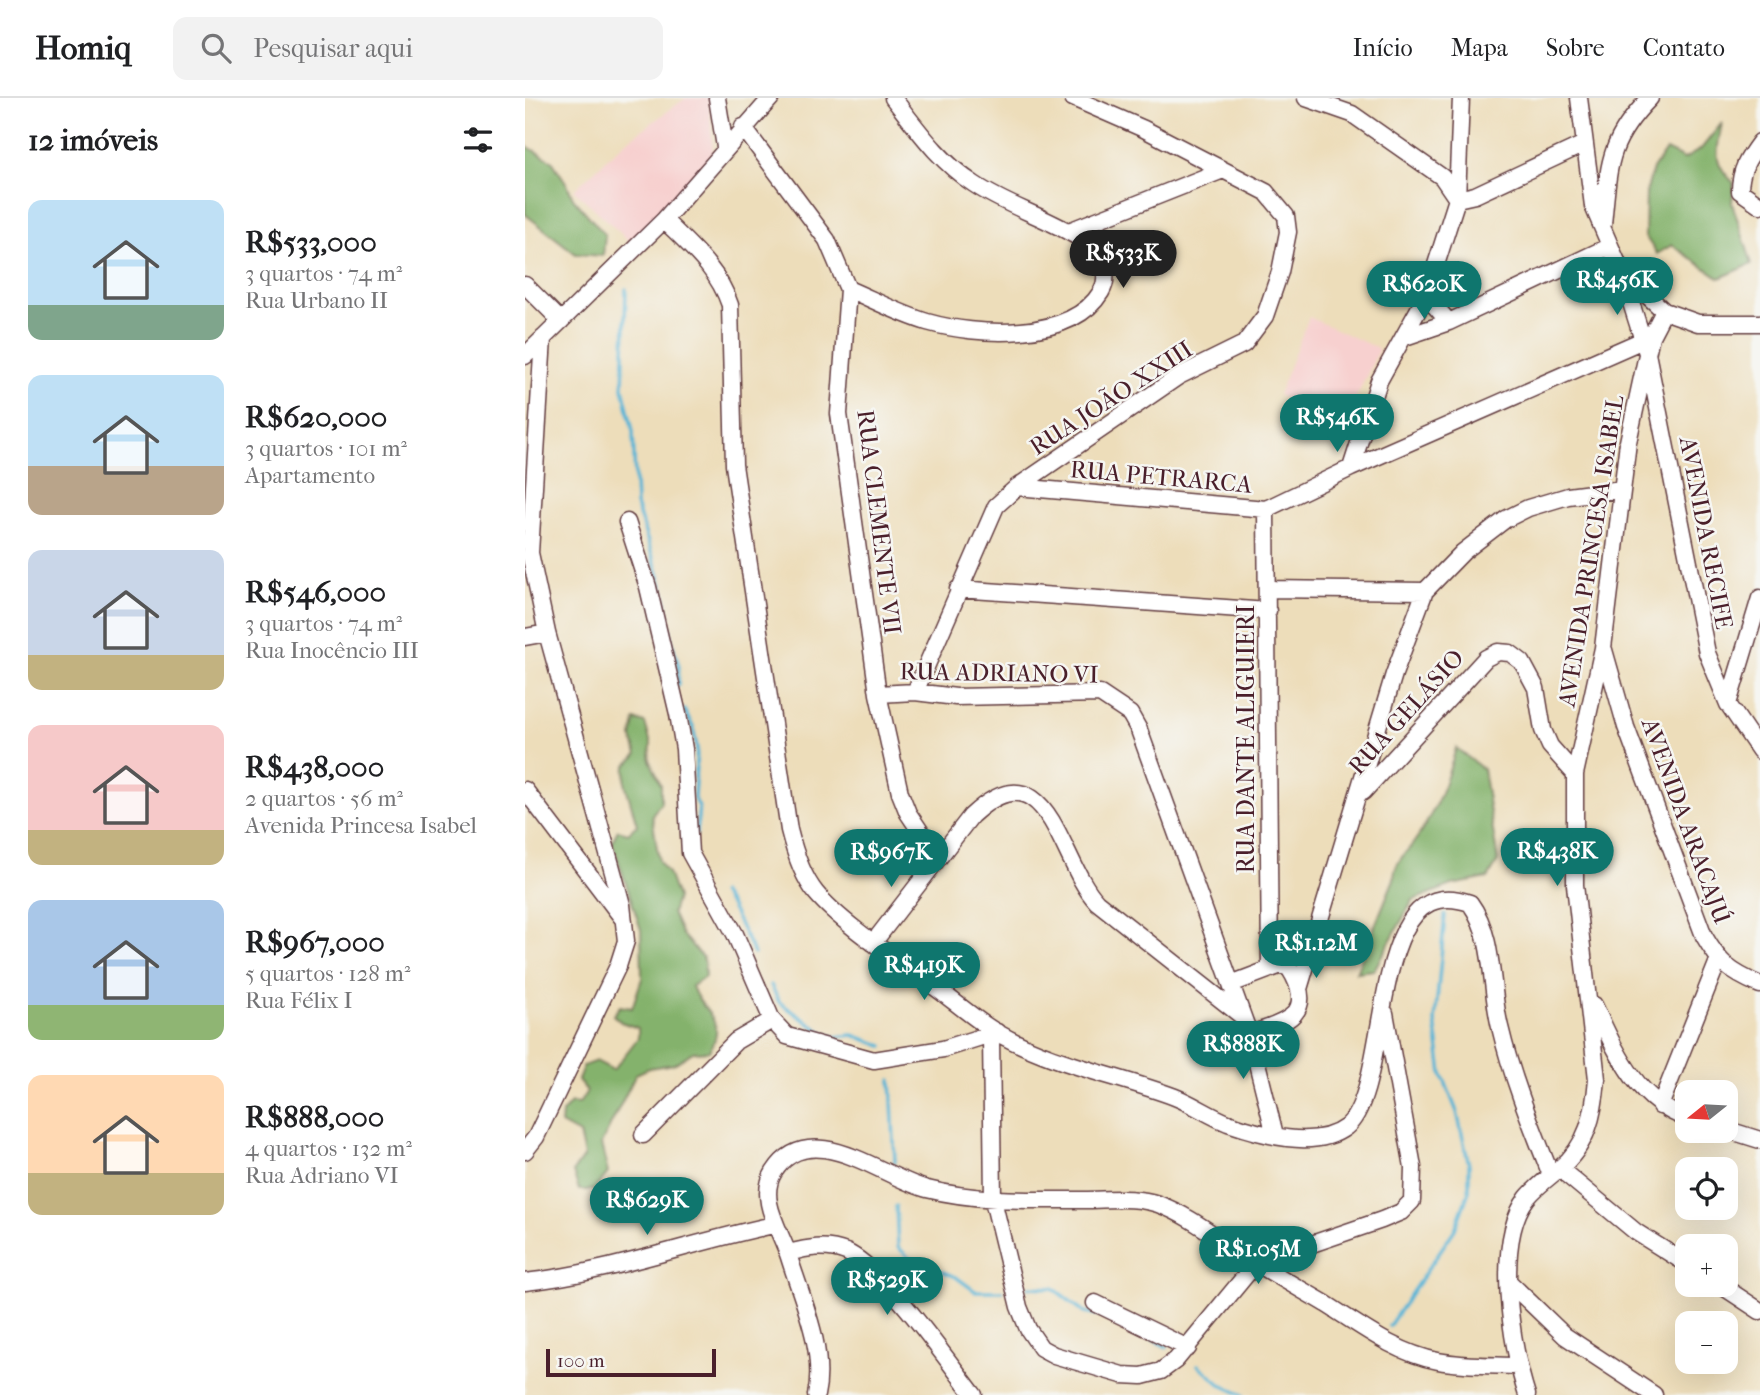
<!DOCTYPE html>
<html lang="pt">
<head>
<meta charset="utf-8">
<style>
	:root { --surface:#fff; --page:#f2f2f2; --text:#202124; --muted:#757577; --line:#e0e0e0; --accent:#0f766e }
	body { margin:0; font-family:"IM FELL French Canon",serif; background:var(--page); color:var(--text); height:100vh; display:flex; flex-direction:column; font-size:26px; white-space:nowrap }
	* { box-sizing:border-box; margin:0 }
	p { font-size:23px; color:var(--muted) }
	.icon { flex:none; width:38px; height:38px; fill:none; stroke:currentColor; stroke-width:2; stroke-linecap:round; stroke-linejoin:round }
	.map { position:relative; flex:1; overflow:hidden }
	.drawer { display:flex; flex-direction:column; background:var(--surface); width:525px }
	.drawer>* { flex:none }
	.needle { width:46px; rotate:252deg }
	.tools { position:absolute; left:1150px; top:982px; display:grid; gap:14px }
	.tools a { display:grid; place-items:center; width:63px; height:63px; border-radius:14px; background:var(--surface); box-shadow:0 7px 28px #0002; font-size:35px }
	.scale { position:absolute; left:21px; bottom:18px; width:170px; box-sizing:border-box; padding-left:7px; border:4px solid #4a1f2b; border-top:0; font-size:19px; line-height:24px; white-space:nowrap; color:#4a1f2b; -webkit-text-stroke:5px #f6f6f2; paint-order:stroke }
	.price { position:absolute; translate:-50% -60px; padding:0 16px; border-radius:24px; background:var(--accent); color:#fff; font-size:23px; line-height:46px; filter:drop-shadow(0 2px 4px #0008) }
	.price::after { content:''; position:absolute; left:50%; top:42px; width:21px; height:16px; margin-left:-10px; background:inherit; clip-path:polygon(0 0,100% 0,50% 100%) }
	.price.on { background:#222; color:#fff }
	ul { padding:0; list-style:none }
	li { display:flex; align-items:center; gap:21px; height:175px; padding:0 28px }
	li span { display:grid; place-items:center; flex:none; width:196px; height:140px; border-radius:14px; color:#555 }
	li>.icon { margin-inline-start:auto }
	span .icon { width:84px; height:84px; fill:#fffc; stroke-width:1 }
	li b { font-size:30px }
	h2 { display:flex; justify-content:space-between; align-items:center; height:84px; padding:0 28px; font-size:30px }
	header { display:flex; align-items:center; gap:42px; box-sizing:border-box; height:98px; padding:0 35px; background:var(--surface); border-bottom:2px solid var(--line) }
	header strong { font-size:33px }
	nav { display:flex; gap:38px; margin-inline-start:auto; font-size:24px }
	.search { width:490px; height:63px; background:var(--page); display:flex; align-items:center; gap:18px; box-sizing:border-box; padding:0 24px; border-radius:14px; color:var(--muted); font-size:26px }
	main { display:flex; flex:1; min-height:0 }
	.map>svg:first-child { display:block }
	.built { fill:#f7d0cf }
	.forest { fill:#84b26c; stroke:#67684c; stroke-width:2 }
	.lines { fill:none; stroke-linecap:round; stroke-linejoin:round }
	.stream { stroke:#57b4d5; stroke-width:3.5 }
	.minor-casing { stroke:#623c40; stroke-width:19 }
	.minor { stroke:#fff; stroke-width:16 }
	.labels { text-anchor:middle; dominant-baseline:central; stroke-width:5; stroke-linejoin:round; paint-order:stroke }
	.street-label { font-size:24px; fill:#4a1f2b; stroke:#f6f6f2 }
</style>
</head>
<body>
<header>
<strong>Homiq</strong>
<div class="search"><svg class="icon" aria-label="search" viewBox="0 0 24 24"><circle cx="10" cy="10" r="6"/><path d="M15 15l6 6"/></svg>Pesquisar aqui</div>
<nav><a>Início</a><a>Mapa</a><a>Sobre</a><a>Contato</a></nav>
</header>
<main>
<section class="drawer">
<h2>12 imóveis<svg class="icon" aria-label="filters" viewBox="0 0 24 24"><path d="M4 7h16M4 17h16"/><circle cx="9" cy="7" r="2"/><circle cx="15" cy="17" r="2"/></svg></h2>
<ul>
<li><span style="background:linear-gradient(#bfe0f5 75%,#7fa58c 0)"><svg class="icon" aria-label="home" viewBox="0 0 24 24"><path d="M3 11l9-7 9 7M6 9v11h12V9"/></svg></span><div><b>R$533,000</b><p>3 quartos · 74 m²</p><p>Rua Urbano II</p></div></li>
<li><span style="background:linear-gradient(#bfe0f5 65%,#b9a48a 0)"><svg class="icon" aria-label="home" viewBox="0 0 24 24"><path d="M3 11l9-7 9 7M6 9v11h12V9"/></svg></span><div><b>R$620,000</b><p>3 quartos · 101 m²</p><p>Apartamento</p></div></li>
<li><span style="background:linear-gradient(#c9d6e8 75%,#c2b280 0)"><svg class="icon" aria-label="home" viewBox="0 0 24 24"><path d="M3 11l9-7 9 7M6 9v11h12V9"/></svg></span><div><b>R$546,000</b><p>3 quartos · 74 m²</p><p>Rua Inocêncio III</p></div></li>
<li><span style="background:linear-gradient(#f6c9c9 75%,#c2b280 0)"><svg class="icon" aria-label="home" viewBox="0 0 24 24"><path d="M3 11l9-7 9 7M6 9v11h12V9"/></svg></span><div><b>R$438,000</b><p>2 quartos · 56 m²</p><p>Avenida Princesa Isabel</p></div></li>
<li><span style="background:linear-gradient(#a9c7e8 75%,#8fb573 0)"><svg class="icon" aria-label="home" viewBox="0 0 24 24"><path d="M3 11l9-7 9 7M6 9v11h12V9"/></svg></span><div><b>R$967,000</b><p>5 quartos · 128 m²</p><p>Rua Félix I</p></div></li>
<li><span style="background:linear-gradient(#ffd9b3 70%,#c2b280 0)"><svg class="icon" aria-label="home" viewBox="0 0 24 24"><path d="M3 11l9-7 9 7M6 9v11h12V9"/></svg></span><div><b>R$888,000</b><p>4 quartos · 132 m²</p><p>Rua Adriano VI</p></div></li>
</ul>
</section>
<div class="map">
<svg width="1235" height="1297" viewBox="0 0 1235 1297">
	<rect width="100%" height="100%" fill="#f6f6f2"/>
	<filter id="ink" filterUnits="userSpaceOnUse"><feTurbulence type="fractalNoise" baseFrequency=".0143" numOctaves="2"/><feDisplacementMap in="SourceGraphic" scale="14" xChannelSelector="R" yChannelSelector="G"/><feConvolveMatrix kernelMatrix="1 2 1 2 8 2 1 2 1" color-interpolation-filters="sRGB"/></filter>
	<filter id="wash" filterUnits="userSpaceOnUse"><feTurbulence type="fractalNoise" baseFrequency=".00686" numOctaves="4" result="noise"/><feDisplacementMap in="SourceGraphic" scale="28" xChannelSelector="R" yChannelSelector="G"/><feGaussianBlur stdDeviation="1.57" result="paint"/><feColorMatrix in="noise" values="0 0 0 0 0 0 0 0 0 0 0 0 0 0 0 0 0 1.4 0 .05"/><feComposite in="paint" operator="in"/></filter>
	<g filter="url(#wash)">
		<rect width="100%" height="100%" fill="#edddba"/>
		<path class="built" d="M161,0H184L188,54L107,146L49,92L100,44Z
			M784,219L854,251L819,326L753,297Z"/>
		<path class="forest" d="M1197,25C1192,53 1186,63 1209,85L1207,105L1227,166L1195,180L1147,147L1132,156L1120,138L1121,95L1128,71L1141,52L1159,61L1176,51Z
			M0,47L27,63L42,86L48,100L80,137L78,158L51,156L0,116Z
			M110,622L120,625L126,646L125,662L136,687V704L127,717L134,763L143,775L152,800L147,815L157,837L179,861L180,879L167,888C174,913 205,922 184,953L168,954L149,966L124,970L111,976L76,1046L83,1075L69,1092H54L48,1074L59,1058L54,1036L36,1026L37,1015L46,1005L54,1006L62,993L53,982L58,968L71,963L88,972L113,940V930L96,924L88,917L95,908L107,910L117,880L116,832L87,743L93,732L103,735L112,727L100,685L101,668L112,657L107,639Z
			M931,650L958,671L973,763L963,780L927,787L888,802L849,872L831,874L869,781C869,766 878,758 887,747C909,718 921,685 931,650Z"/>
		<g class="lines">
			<path class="stream" d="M101,191L98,290L108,333L111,407L139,494L146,541L154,568L153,587
				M159,612L168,629L172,650L169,700L174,709L171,736
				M196,795L206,809L229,856
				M246,887L254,904L297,934L309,939L328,937L358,948
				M366,982L370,1064
				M371,1108L373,1149L384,1160L431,1179L450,1193H478
				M504,1189L528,1190L559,1214L580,1218
				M864,1228L930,1131L944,1093V1067L932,1014L917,976L910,923L920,817
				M606,1230L642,1249
				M673,1267L698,1288L718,1297"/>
		</g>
	</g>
	<g filter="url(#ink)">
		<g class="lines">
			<g class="minor-casing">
				<path id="minor" d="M192,0L200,49
					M781,0L827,16L917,79L932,101
					M1054,0L1068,108L1096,173L1122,255L1182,555L1203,606L1235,653
					M218,29L302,142L323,191L314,316L353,596L375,695L383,715L413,760
					M1235,44C1223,60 1215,72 1215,93L1235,107
					M932,101L950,97L1059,46
					M139,122C166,149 193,171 205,207L209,367L264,732C269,752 277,778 291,795C317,826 373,862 407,887C428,902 449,921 471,934C526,966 591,977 650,999C668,1006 685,1018 703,1025C735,1036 790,1053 821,1029C869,990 840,768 945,805C970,839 965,890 975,929C987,980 1007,1029 1026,1077
					M1078,126C1084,67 1082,44 1125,0
					M544,133L698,72
					M1097,174L1139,213L1173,225H1235
					M0,187L36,223
					M323,191C349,202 375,216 402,224C451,238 546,244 576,194C588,174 573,156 559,143C525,120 483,109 449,86C415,64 393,32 368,0
					M901,198L924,224
					M880,239L924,224L1085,148
					M0,258L139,122L246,0
					M826,370L854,283L901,198L932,101L936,0
					M492,389L741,411L826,370L1118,242
					M741,411L745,871
					M102,424L123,489L153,616L159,651L165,755L210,836L247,922L262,938L349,962L418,951L472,934
					M433,491L743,513
					M743,491L900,493
					M0,539L22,535
					M1079,552L1101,629L1179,838C1195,866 1205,874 1235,887
					M390,594L471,408L492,389L654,278L719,246L740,218L755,174L763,134L761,118L741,94L619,31L548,0
					M353,596L390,594L431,599L575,596L605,616L614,632L726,941L750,1037
					M1203,606L1235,500
					M0,692L98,821
					M838,694L961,560L973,554L985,555L997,564L1011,590L1018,632L1025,648L1050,676
					M348,845L446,718C524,645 533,763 572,804L718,919
					M706,886L756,867L764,870C792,914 764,925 724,936
					M774,891L869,576L900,493L938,454L981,421L1003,410L1043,398L1097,391
					M1069,907C1090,951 1111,1004 1162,1020
					M466,938L468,1102L494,1209L503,1231L516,1250L529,1257L597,1277L617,1278L636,1273L651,1262L731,1165L857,1122L876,1114L887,1103L888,1069L860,915
					M1135,1008L1193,863
					M1200,1031L1235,1042
					M118,1037L211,943L247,922
					M0,1053L11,1039L93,868L101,843L97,807L22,535L5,455L18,240
					M1035,1071L1111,1134L1162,1166
					M263,1155C282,1150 301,1146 321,1154C359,1171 421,1261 449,1297
					M0,1184C85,1175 166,1144 249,1127
					M984,1184L1040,1238L1129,1297
					M1194,1186L1235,1213
					M570,1205L663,1250
					M291,1297C301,1253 277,1201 264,1159C256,1133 232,1101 249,1074C285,1017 358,1080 402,1091C454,1104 507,1102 559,1102C583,1102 610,1098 633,1106C664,1117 692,1140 719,1157C746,1175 774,1190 801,1206C836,1228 871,1255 913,1263C939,1268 966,1267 992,1268
					M1002,1297C986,1248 969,1143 1002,1100C1011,1089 1023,1080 1034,1071C1063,1047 1069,1016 1072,981L1050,787V676L1078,550L1103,344L1126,238L1139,213"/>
			</g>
			<use href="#minor" class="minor"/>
		</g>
	</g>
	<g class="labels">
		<g class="street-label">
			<text transform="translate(586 300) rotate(-33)">RUA JOÃO XXIII</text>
			<text transform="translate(636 379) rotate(5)">RUA PETRARCA</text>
			<text transform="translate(354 424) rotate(83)">RUA CLEMENTE VII</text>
			<text transform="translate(1181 435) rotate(79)">AVENIDA RECIFE</text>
			<text transform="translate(1066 453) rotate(-81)">AVENIDA PRINCESA ISABEL</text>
			<text transform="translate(474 575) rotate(1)">RUA ADRIANO VI</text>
			<text transform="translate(881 614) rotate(-48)">RUA GELÁSIO</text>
			<text transform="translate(721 641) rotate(-90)">RUA DANTE ALIGUIERI</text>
			<text transform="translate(1161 723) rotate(70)">AVENIDA ARACAJÚ</text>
		</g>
	</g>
</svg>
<div class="tools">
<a><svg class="needle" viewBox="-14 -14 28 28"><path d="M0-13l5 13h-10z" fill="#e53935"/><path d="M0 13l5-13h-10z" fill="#757577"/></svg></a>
<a><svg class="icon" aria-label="locate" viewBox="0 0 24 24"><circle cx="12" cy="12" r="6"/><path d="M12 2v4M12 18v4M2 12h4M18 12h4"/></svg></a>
<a>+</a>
<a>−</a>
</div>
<div class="scale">100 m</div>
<b class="price on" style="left:598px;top:192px">R$533K</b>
<b class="price" style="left:1092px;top:219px">R$456K</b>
<b class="price" style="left:899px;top:223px">R$620K</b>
<b class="price" style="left:812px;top:356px">R$546K</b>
<b class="price" style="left:1032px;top:790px">R$438K</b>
<b class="price" style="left:366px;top:791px">R$967K</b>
<b class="price" style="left:791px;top:882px">R$1.12M</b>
<b class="price" style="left:399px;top:904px">R$419K</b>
<b class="price" style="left:718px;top:983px">R$888K</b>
<b class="price" style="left:122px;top:1139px">R$629K</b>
<b class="price" style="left:733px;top:1188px">R$1.05M</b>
<b class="price" style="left:362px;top:1219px">R$529K</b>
</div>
</main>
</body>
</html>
